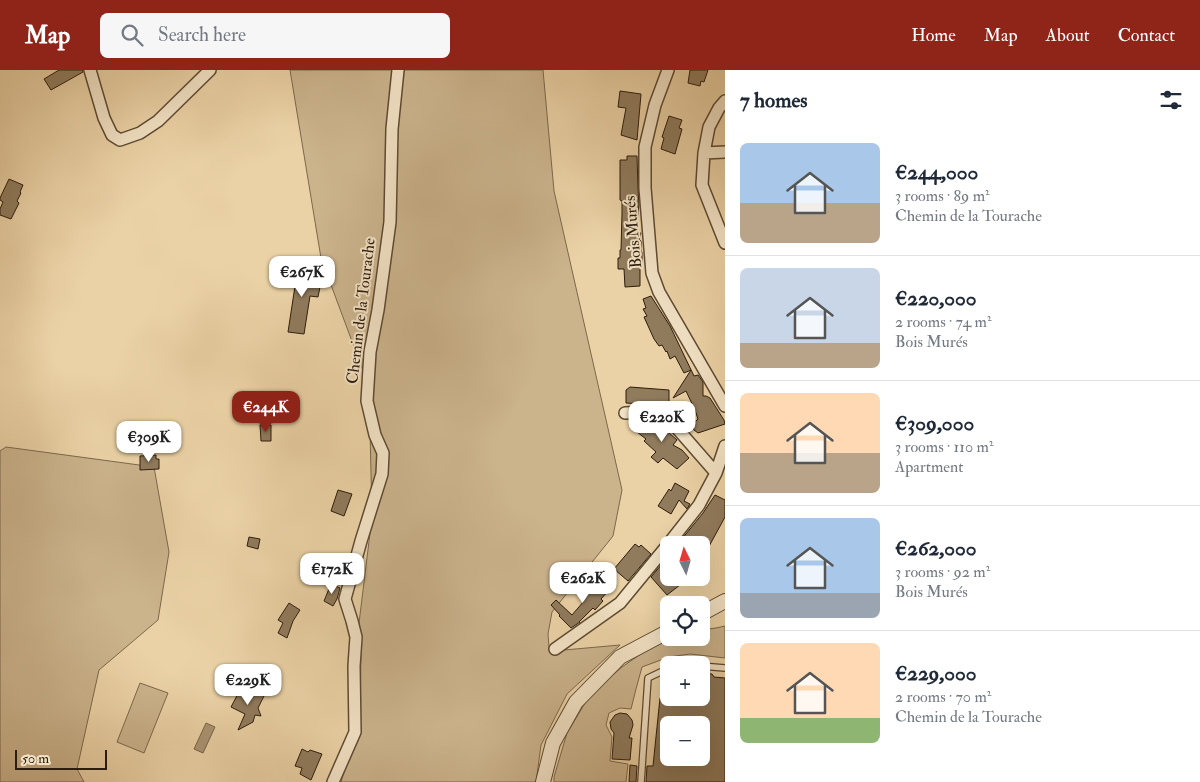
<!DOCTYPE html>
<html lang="en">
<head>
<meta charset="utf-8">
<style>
	:root { --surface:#fff; --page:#f6f6f7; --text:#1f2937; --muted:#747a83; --line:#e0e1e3; --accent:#8f2418 }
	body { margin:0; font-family:"IM FELL Double Pica",serif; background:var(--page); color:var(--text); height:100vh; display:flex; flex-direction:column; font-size:19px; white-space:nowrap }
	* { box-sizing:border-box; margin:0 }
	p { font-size:16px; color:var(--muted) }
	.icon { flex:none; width:28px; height:28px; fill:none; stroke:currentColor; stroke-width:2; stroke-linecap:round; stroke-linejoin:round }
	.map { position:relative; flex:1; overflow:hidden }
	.drawer { display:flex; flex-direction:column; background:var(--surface); width:475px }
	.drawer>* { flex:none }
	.needle { width:32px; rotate:355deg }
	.tools { position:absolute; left:660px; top:466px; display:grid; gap:10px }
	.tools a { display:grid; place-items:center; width:50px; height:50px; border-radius:8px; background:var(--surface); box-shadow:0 5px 20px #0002; font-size:25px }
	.scale { position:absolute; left:15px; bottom:12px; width:92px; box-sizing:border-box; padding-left:5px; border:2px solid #2e1d0d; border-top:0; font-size:14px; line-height:18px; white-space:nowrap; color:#2e1d0d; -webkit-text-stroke:4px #f2e2c5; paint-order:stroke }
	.price { position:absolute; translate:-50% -42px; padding:0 11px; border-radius:10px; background:#fff; color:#222; font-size:16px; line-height:32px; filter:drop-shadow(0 1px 2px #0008) }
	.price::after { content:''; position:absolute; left:50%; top:30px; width:15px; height:11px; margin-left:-8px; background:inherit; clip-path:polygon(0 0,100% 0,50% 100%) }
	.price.selected { background:var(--accent); color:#fff }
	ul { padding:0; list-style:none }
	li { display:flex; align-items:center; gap:15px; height:125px; padding:0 15px }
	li+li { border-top:1px solid var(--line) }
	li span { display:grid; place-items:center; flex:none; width:140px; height:100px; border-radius:8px; color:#555 }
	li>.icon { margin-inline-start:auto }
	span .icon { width:60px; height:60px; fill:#fffc; stroke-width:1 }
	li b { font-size:21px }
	h2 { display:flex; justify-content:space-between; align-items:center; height:60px; padding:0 15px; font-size:21px }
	header { display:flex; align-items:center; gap:30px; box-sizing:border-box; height:70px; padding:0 25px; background:var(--accent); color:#fff }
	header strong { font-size:24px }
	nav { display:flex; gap:28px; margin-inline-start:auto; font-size:18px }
	.search { width:350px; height:45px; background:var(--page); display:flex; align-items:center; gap:12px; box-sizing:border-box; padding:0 18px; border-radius:8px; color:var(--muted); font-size:19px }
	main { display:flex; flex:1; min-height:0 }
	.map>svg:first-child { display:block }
	.green { fill:#cbb38c; stroke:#7c684c }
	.water { fill:#ab9472; stroke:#79644a }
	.building { fill:#907b5d; stroke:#2e1d0d; fill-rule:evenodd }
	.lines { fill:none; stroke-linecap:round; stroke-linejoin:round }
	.service-casing { stroke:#5d4a33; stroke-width:8 }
	.minor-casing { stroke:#5d4a33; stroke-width:14 }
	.tertiary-casing { stroke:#5d4a33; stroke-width:16 }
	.service { stroke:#f2e2c5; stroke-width:5.5 }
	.minor { stroke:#f2e2c5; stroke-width:11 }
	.tertiary { stroke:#f2e2c5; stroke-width:14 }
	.labels { text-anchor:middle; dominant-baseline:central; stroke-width:4; stroke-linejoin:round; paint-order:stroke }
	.street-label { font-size:16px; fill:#2e1d0d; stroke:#f2e2c5 }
</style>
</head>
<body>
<header>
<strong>Map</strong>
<div class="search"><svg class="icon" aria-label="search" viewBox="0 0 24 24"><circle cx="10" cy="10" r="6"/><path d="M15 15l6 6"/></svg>Search here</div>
<nav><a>Home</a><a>Map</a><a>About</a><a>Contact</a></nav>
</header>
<main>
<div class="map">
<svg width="725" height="712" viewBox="0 0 725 712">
	<rect width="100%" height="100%" fill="#ebd2a6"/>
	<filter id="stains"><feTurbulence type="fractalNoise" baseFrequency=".004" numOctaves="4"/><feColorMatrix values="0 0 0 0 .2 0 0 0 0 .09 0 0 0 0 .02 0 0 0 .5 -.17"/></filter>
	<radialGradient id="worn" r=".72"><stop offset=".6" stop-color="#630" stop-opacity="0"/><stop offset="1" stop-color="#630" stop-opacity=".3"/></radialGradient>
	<path class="green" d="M290,0H543L554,121L622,420L613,466L552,542L548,564L549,577L564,580L620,575L567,624L541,675L536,712H341L360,649L361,575L359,553L372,447L369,317L321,188Z
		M6,377L154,397L169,482L158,550L99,600L77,699L84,712H0V381Z
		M725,556V588L690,584L669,587L642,597L636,619L631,639L620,638L609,643L606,655L612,667L610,691L628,694L626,712H554V707L567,663L590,625L622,597L661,570L669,568H701V560L716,558Z
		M140,613L168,623L144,683L117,672Z"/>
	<path class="water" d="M206,653L215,657L203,683L194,679Z"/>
	<path class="building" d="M59,0H83V2L51,20L44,9Z
		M690,0H708L704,12L701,11L700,16L688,13Z
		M620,21L641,24L637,70L621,65L626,38L618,37Z
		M669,46L682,50L679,58L682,59L675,84L661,79L664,68L662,67Z
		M627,86H637L638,118L639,135L636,162L641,163L639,169L641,171V182H642V193H640V216L625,217L624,199H618V188H620V180H621L622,143V131L620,130V90H627Z
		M9,109L23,115L20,122L21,123L17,131L19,133L11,149L0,145V139L3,132L0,130V128Z
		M299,190L310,192L309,203L316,204L314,216L320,217L318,227L310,226L304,264L288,262Z
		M651,226L670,256L694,306L698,305L703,312V326H706L710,328L724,350L725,354L698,363L694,360L692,355L698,349L695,340L686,321L673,328L691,300L684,303L675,286L670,289L667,281L666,282L662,275L659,276L654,269L644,247L647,246L643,239L646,238L643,229Z
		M630,317L669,320V336L626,333V320Z
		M641,350H645L658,353L677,370L673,375L682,380L689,388L677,399L663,388L658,393L651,387L656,382L644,371L646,369L637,362L640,359L636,355Z
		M260,355H271V371H261Z
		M156,385V389H159V399L140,400V386Z
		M675,413L689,421L684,431L690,434L687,439L679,430L671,444L658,436L669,419L671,421Z
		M338,420L352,424L344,446L331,441Z
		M715,425L725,430V447L701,491V475H677L703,443Z
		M249,467L260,469L258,479L247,476Z
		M635,474L639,477L641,475L651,484L628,511L614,499Z
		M662,494L669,500V508H689L667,525L651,507Z
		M597,508L609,520L601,529L603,531L595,540L593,538L579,552H580L571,558L559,546L560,545L551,535L556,530L572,545L584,531L581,527L590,519L588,516Z
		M331,514L340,518L337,529L333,536L324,531Z
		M289,533L300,540L293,551L287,568L278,563L283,553L278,550Z
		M701,603L712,604L714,607L725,608V712H646L647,696H653L660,628H701ZM669,655H701V688H669Z
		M245,617L264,626L258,638L261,646L255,645L253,652L238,660L245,644L231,637L240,620L244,622Z
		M620,643L627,644L632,650L633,655L629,668H632L630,690L612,689L614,663L611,659L610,652L615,645Z
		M302,679L308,682L310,680L322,684L311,710L300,704L302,698L295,696Z
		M630,695L637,696L636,712H629Z"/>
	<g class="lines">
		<g class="service-casing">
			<path id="service" d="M674,595L678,593L697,595
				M701,596L725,598
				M641,712L648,608L669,598"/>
		</g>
		<g class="minor-casing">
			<path id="minor" d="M90,0L104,48L112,65L120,70L140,63L158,51L210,0
				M668,0L655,35L645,77V118L652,203L659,222L725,336
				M725,31L719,38L709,57L704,83L702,115L725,173
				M704,83L725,82
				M625,343L646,342L664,347L675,356L716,403
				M555,579L620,533L666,477L699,435L716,403L725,376
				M333,712L355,662L354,596L356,567L352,551L345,529L361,471L382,404L383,383L375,365L367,331L370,282L378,240L390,152L392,59L398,0"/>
		</g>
		<g class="tertiary-casing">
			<path id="tertiary" d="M701,544L725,531
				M543,712L553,673L576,632L620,587L669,561"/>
		</g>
		<use href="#service" class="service"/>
		<use href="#minor" class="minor"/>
		<use href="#tertiary" class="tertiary"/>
	</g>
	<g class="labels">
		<g class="street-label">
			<text transform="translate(633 162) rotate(-95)">Bois Murés</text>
			<text transform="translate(361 241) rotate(-83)">Chemin de la Tourache</text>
		</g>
	</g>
	<rect width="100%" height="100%" filter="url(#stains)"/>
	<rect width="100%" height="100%" fill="url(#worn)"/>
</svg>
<div class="tools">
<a><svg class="needle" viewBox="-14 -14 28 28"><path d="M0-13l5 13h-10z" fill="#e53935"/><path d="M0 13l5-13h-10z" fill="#747a83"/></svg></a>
<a><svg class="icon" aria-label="locate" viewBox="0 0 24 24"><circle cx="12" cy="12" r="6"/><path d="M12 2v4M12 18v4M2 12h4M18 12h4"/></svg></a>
<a>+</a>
<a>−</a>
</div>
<div class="scale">50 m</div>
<b class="price" style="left:302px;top:228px">€267K</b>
<b class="price selected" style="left:266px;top:363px">€244K</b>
<b class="price" style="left:662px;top:373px">€220K</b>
<b class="price" style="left:149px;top:393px">€309K</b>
<b class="price" style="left:332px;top:525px">€172K</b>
<b class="price" style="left:583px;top:534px">€262K</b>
<b class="price" style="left:248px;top:636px">€229K</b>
</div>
<section class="drawer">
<h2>7 homes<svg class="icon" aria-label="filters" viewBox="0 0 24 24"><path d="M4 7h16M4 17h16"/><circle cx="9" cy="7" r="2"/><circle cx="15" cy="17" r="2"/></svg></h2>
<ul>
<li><span style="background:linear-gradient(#a9c7e8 60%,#b9a48a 0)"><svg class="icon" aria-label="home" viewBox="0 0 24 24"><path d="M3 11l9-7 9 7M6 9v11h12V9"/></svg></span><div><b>€244,000</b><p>3 rooms · 89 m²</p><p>Chemin de la Tourache</p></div></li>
<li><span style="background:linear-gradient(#c9d6e8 75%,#b9a48a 0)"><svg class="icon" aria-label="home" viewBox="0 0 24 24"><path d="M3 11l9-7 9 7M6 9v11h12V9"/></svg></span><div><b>€220,000</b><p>2 rooms · 74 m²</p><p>Bois Murés</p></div></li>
<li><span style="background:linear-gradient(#ffd9b3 60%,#b9a48a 0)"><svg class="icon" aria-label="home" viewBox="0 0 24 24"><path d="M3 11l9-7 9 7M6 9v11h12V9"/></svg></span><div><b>€309,000</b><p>3 rooms · 110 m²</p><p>Apartment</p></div></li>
<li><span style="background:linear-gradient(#a9c7e8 75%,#9aa5b1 0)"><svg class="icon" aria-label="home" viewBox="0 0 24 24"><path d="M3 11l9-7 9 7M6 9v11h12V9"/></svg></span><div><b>€262,000</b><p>3 rooms · 92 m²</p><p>Bois Murés</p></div></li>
<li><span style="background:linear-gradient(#ffd9b3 75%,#8fb573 0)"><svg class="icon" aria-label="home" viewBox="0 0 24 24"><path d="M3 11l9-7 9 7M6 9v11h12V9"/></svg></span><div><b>€229,000</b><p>2 rooms · 70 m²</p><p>Chemin de la Tourache</p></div></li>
</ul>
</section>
</main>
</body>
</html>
